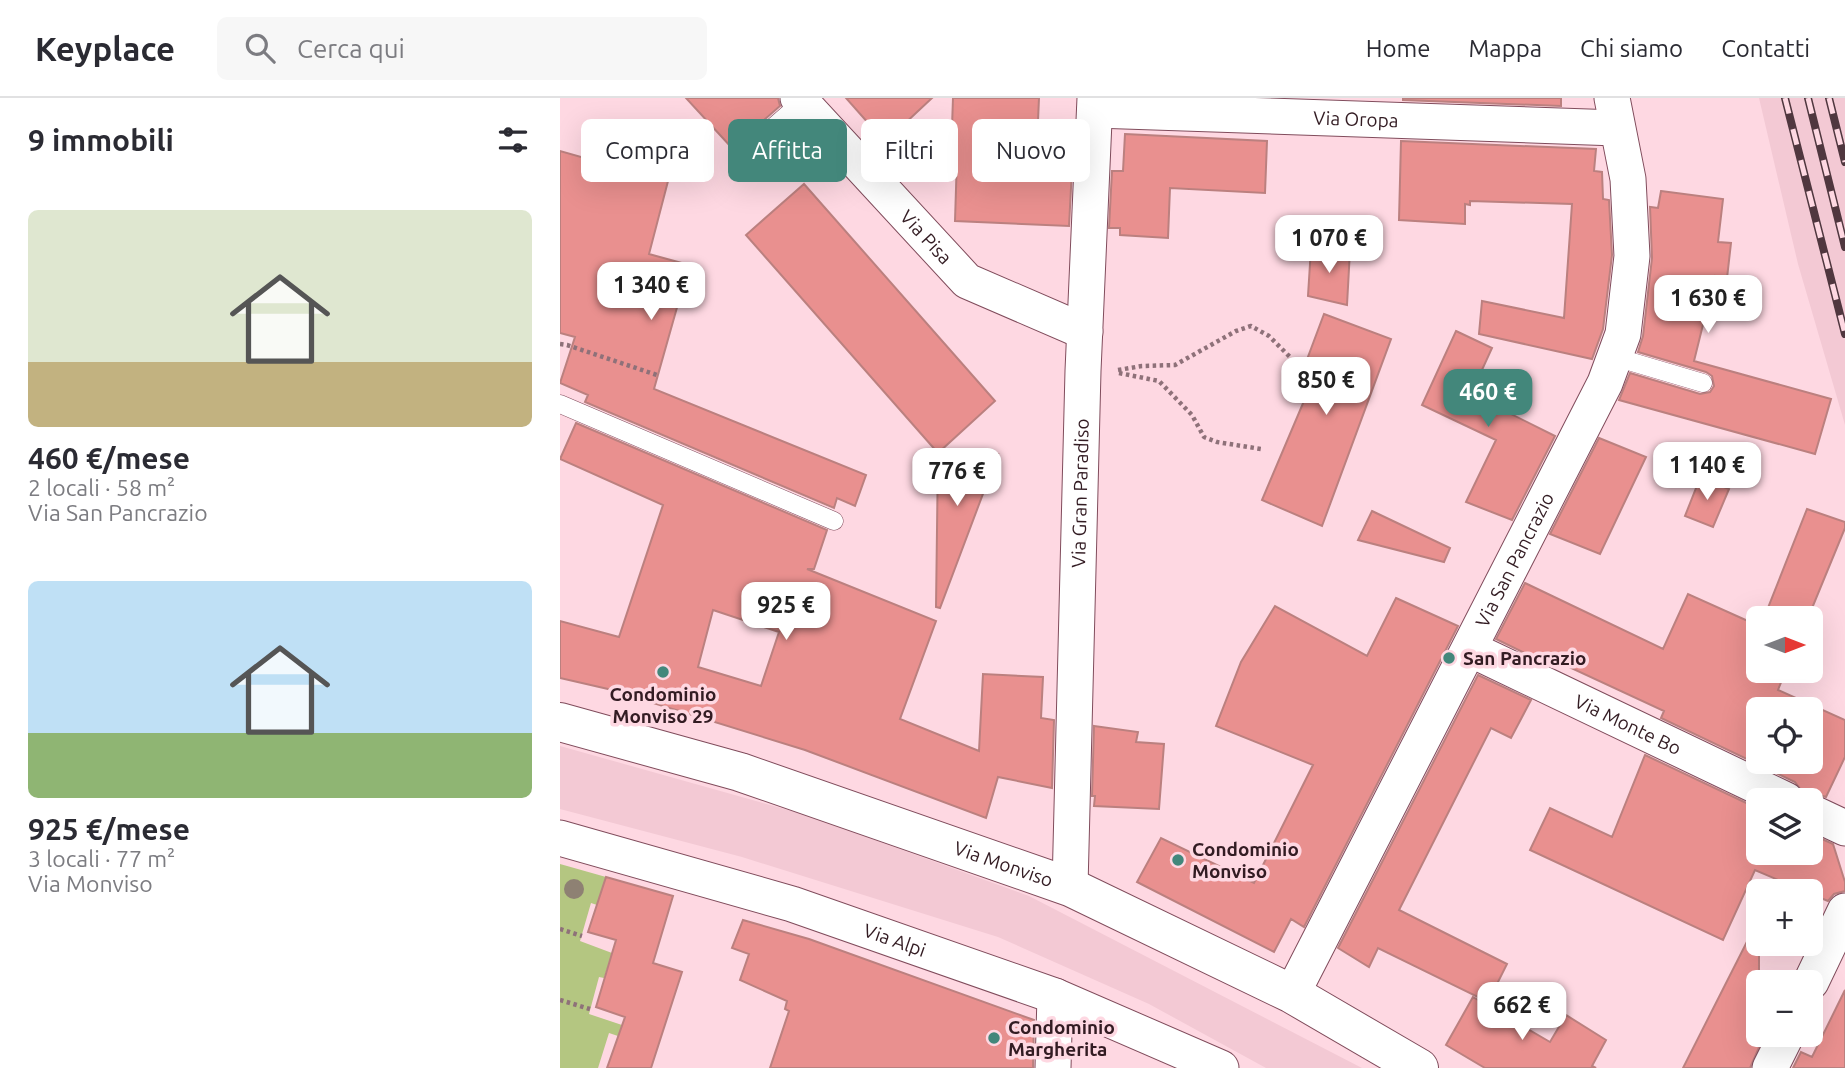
<!DOCTYPE html>
<html lang="it">
<head>
<meta charset="utf-8">
<style>
	:root { --surface:#fff; --page:#f7f7f7; --text:#2b2b33; --muted:#7c7c81; --line:#e1e1e2; --accent:#43877b }
	body { margin:0; font-family:Ubuntu,sans-serif; background:var(--page); color:var(--text); height:100vh; display:flex; flex-direction:column; font-size:26px; white-space:nowrap }
	* { box-sizing:border-box; margin:0 }
	p { font-size:23px; color:var(--muted) }
	.icon { flex:none; width:38px; height:38px; fill:none; stroke:currentColor; stroke-width:2; stroke-linecap:round; stroke-linejoin:round }
	.map { position:relative; flex:1; overflow:hidden }
	.sheet { display:flex; flex-direction:column; background:var(--surface); width:560px }
	.sheet>* { flex:none }
	.banner { position:absolute; left:21px; top:21px; width:665px; height:63px; display:flex; gap:14px }
	.needle { width:46px; rotate:90deg }
	.tools { position:absolute; left:1186px; top:508px; display:grid; gap:14px }
	.tools a { display:grid; place-items:center; width:77px; height:77px; border-radius:10px; background:var(--surface); box-shadow:0 7px 28px #0002; font-size:35px }
	.price { position:absolute; translate:-50% -60px; padding:0 16px; border-radius:14px; background:#fff; color:#222; font-size:23px; line-height:46px; filter:drop-shadow(0 2px 4px #0008) }
	.price::after { content:''; position:absolute; left:50%; top:42px; width:21px; height:16px; margin-left:-10px; background:inherit; clip-path:polygon(0 0,100% 0,50% 100%) }
	.price.current { background:var(--accent); color:#fff }
	ul { padding:0; list-style:none }
	li { display:grid; align-content:center; gap:14px; height:371px; padding:0 28px }
	li span { display:grid; place-items:center; height:217px; border-radius:10px; color:#555 }
	li>.icon { margin-inline-start:auto }
	span .icon { width:126px; height:126px; fill:#fffc; stroke-width:1 }
	li b { font-size:30px }
	h2 { display:flex; justify-content:space-between; align-items:center; height:84px; padding:0 28px; font-size:30px }
	.pill { padding:0 24px; border-radius:10px; background:var(--surface); box-shadow:0 7px 28px #0002; font-size:24px; line-height:63px }
	.pill.current { background:var(--accent); color:#fff }
	header { display:flex; align-items:center; gap:42px; box-sizing:border-box; height:98px; padding:0 35px; background:var(--surface); border-bottom:2px solid var(--line) }
	header strong { font-size:33px }
	nav { display:flex; gap:38px; margin-inline-start:auto; font-size:24px }
	.search { width:490px; height:63px; background:var(--page); display:flex; align-items:center; gap:18px; box-sizing:border-box; padding:0 24px; border-radius:10px; color:var(--muted); font-size:26px }
	main { display:flex; flex:1; min-height:0 }
	.map>svg:first-child { display:block }
	.built { fill:#f3c9d4 }
	.green { fill:#b4c681 }
	.building { fill:#e9908f; stroke:#bb807f; stroke-width:2; fill-rule:evenodd }
	.lines { fill:none; stroke-linecap:round; stroke-linejoin:round }
	.lane-casing { stroke:#804c5c; stroke-width:19 }
	.street-casing { stroke:#804c5c; stroke-width:37 }
	.secondary-casing { stroke:#804c5c; stroke-width:40 }
	.path { stroke:#8e7179; stroke-width:4.5; stroke-dasharray:3.5 3.5; stroke-linecap:butt }
	.lane { stroke:#fff; stroke-width:18 }
	.street { stroke:#fff; stroke-width:35 }
	.secondary { stroke:#fff; stroke-width:38 }
	.rail-casing { stroke:#50373f; stroke-width:8 }
	.rail { stroke:#fed8e2; stroke-width:5; stroke-dasharray:16; stroke-linecap:butt }
	.tree { fill:#8e8173 }
	.poi-dot { fill:#43877b; stroke:#fed8e2; stroke-width:2.5 }
	.labels { text-anchor:middle; dominant-baseline:central; stroke-width:7; stroke-linejoin:round; paint-order:stroke }
	.street-label { font-size:19px; fill:#331c23; stroke:#fed8e2 }
	.poi-label { font-size:19px; font-weight:bold; fill:#331c23; stroke:#fed8e2; text-anchor:start }
</style>
</head>
<body>
<header>
<strong>Keyplace</strong>
<div class="search"><svg class="icon" aria-label="search" viewBox="0 0 24 24"><circle cx="10" cy="10" r="6"/><path d="M15 15l6 6"/></svg>Cerca qui</div>
<nav><a>Home</a><a>Mappa</a><a>Chi siamo</a><a>Contatti</a></nav>
</header>
<main>
<section class="sheet">
<h2>9 immobili<svg class="icon" aria-label="filters" viewBox="0 0 24 24"><path d="M4 7h16M4 17h16"/><circle cx="9" cy="7" r="2"/><circle cx="15" cy="17" r="2"/></svg></h2>
<ul>
<li><span style="background:linear-gradient(#dfe7d0 70%,#c2b280 0)"><svg class="icon" aria-label="home" viewBox="0 0 24 24"><path d="M3 11l9-7 9 7M6 9v11h12V9"/></svg></span><div><b>460 €/mese</b><p>2 locali · 58 m²</p><p>Via San Pancrazio</p></div></li>
<li><span style="background:linear-gradient(#bfe0f5 70%,#8fb573 0)"><svg class="icon" aria-label="home" viewBox="0 0 24 24"><path d="M3 11l9-7 9 7M6 9v11h12V9"/></svg></span><div><b>925 €/mese</b><p>3 locali · 77 m²</p><p>Via Monviso</p></div></li>
</ul>
</section>
<div class="map">
<svg width="1285" height="970" viewBox="0 0 1285 970">
	<rect width="100%" height="100%" fill="#fed8e2"/>
	<path class="built" d="M1199,0H1285V327L1238,166Z
		M0,648L246,717L469,798L802,970H706L589,906L438,839L182,759L0,711Z"/>
	<path class="green" d="M0,766L46,779L37,807L31,805L20,843L52,855L44,880L39,879L29,916L62,927L58,938L49,935L38,970H0Z"/>
	<path class="building" d="M126,0H218L220,8L172,50Z
		M286,0H372L325,44Z
		M393,0H479L476,69L512,71L509,128L395,123L397,59L391,58Z
		M843,0H1001V8L843,2Z
		M565,36L707,43L705,95L610,90L608,140L560,137V130H549L552,73H563Z
		M841,43L1036,51L1034,73L1042,74L1043,101L1049,102L1052,157L1043,231L1032,261L919,236L922,203L1004,220L1012,106L910,103V107L905,106V126L839,122Z
		M40,44L113,64L89,156L129,167L94,291L306,377L295,408L277,400L274,410L25,304L28,297L0,285L15,239L0,235V53L35,63Z
		M244,86L435,303L378,355L186,137Z
		M1101,93L1163,101L1158,144L1171,145L1167,180L1155,178L1134,263L1271,301L1255,356L1059,302L1070,275L1140,296L1150,294L1154,288L1152,278L1146,274L1078,254L1083,238L1092,160L1090,109L1098,110Z
		M751,150L790,152L787,207L748,198Z
		M764,216L831,241L762,428L702,402L744,303L733,299Z
		M896,233L932,250L911,296L995,338L952,422L906,404L936,342L862,307Z
		M16,325L267,432L254,471H247L376,523L340,621L419,653L423,576L483,579L481,620L494,622L492,690L438,679L426,720L245,652L48,591L0,580V523L59,539L103,407L0,361ZM153,512L219,534L201,588L138,569Z
		M1039,340L1086,359L1040,456L990,436Z
		M378,355L438,356L380,510L376,509Z
		M1140,380L1169,391L1153,429L1125,418Z
		M1247,411L1285,424V430L1248,520H1204Z
		M812,413L890,450L884,464L798,442Z
		M965,485L1103,551L1128,496L1199,528V572H1226L1218,592L1285,622V659L1266,699L1250,694L1244,696L1235,684L1101,620L1104,613L992,561L989,567L936,541ZM1199,611H1251V663H1199Z
		M836,500L898,528L744,829L731,821L714,854L577,784L601,740L694,785L753,667L656,628L681,564L715,508L807,558Z
		M918,577L971,602L951,640L931,630L839,812L947,866L928,904L818,850L809,869L778,850Z
		M534,628L578,634L576,644L604,646L599,711L534,708L535,698H532Z
		M1085,657L1199,711V754H1251V736L1273,746L1285,784V793L1274,796L1268,803L1251,796V793H1244L1195,772L1163,842L970,752L990,710L1052,739Z
		M46,779L113,798L93,865L122,874L91,970H47L65,919L36,909L56,842L28,834Z
		M1199,820V936L1204,938L1190,970H1123Z
		M183,822L249,841L474,922L473,970H210L229,913L225,911L227,903L180,882L189,856L172,850Z
		M1285,892V970H1233L1241,954L1252,959Z
		M913,899L990,944L1006,917L1046,942L1032,968L1036,970H925L886,947Z"/>
	<g class="lines">
		<g class="lane-casing">
			<path id="lane" d="M179,59L242,4
				M1055,259L1143,285
				M0,306L274,423"/>
		</g>
		<g class="street-casing">
			<g id="street">
				<path id="s1" d="M238,0L407,183L525,234"/>
				<path id="s2" d="M535,12L1057,30"/>
				<path id="s3" d="M910,551L1226,702"/>
				<path d="M1251,714L1285,730"/>
				<path id="s4" d="M0,740L232,806L495,898L661,970"/>
				<path id="s5" d="M510,789L523,273L535,0"/>
				<path d="M1251,884L1285,813"/>
				<path id="s6" d="M732,896L1045,285L1063,236L1072,158L1068,81L1052,0"/>
				<path d="M493,970L495,898"/>
				<path d="M1210,970L1227,936"/>
			</g>
		</g>
		<g class="secondary-casing">
			<g id="secondary">
				<path id="s7" d="M0,624L180,674L510,789L732,896L859,970"/>
			</g>
		</g>
		<path class="path" d="M0,246L7,247L97,277
			M558,272L582,268L615,267L676,233L691,228L709,238L731,260
			M559,275L599,283L632,317L644,339L657,344L701,351
			M0,831L22,838
			M0,902L30,911"/>
		<use href="#lane" class="lane"/>
		<use href="#street" class="street"/>
		<use href="#secondary" class="secondary"/>
		<g class="rail-casing">
			<path id="rail" d="M1225,0L1285,236
				M1248,0L1285,149
				M1269,0L1285,64"/>
		</g>
		<use href="#rail" class="rail"/>
	</g>
	<circle class="tree" cx="14" cy="791" r="10"/>
	<g class="poi-dot">
		<circle cx="889" cy="560" r="7"/>
		<circle cx="103" cy="574" r="7"/>
		<circle cx="618" cy="762" r="7"/>
		<circle cx="434" cy="940" r="7"/>
	</g>
	<g class="labels">
		<g class="street-label">
			<text stroke="none"><textPath href="#s2" startOffset="261">Via Oropa</textPath></text>
			<text stroke="none"><textPath href="#s1" startOffset="189">Via Pisa</textPath></text>
			<text stroke="none"><textPath href="#s5" startOffset="394">Via Gran Paradiso</textPath></text>
			<text stroke="none"><textPath href="#s6" startOffset="488">Via San Pancrazio</textPath></text>
			<text stroke="none"><textPath href="#s3" startOffset="175">Via Monte Bo</textPath></text>
			<text stroke="none"><textPath href="#s7" startOffset="466">Via Monviso</textPath></text>
			<text stroke="none"><textPath href="#s4" startOffset="350">Via Alpi</textPath></text>
		</g>
		<g class="poi-label">
			<text x="903" y="560">San Pancrazio</text>
			<text x="103" y="596" text-anchor="middle">Condominio<tspan x="103" dy="22">Monviso 29</tspan></text>
			<text x="632" y="751">Condominio<tspan x="632" dy="22">Monviso</tspan></text>
			<text x="448" y="929">Condominio<tspan x="448" dy="22">Margherita</tspan></text>
		</g>
	</g>
</svg>
<div class="tools">
<a><svg class="needle" viewBox="-14 -14 28 28"><path d="M0-13l5 13h-10z" fill="#e53935"/><path d="M0 13l5-13h-10z" fill="#7c7c81"/></svg></a>
<a><svg class="icon" aria-label="locate" viewBox="0 0 24 24"><circle cx="12" cy="12" r="6"/><path d="M12 2v4M12 18v4M2 12h4M18 12h4"/></svg></a>
<a><svg class="icon" aria-label="layers" viewBox="0 0 24 24"><path d="M12 4l9 5-9 5-9-5zM3 14l9 5 9-5"/></svg></a>
<a>+</a>
<a>−</a>
</div>
<b class="price" style="left:769px;top:177px">1 070 €</b>
<b class="price" style="left:91px;top:224px">1 340 €</b>
<b class="price" style="left:1148px;top:237px">1 630 €</b>
<b class="price" style="left:766px;top:319px">850 €</b>
<b class="price current" style="left:928px;top:331px">460 €</b>
<b class="price" style="left:1147px;top:404px">1 140 €</b>
<b class="price" style="left:397px;top:410px">776 €</b>
<b class="price" style="left:226px;top:544px">925 €</b>
<b class="price" style="left:962px;top:944px">662 €</b>
<div class="banner">
<a class="pill">Compra</a>
<a class="pill current">Affitta</a>
<a class="pill">Filtri</a>
<a class="pill">Nuovo</a>
</div>
</div>
</main>
</body>
</html>
